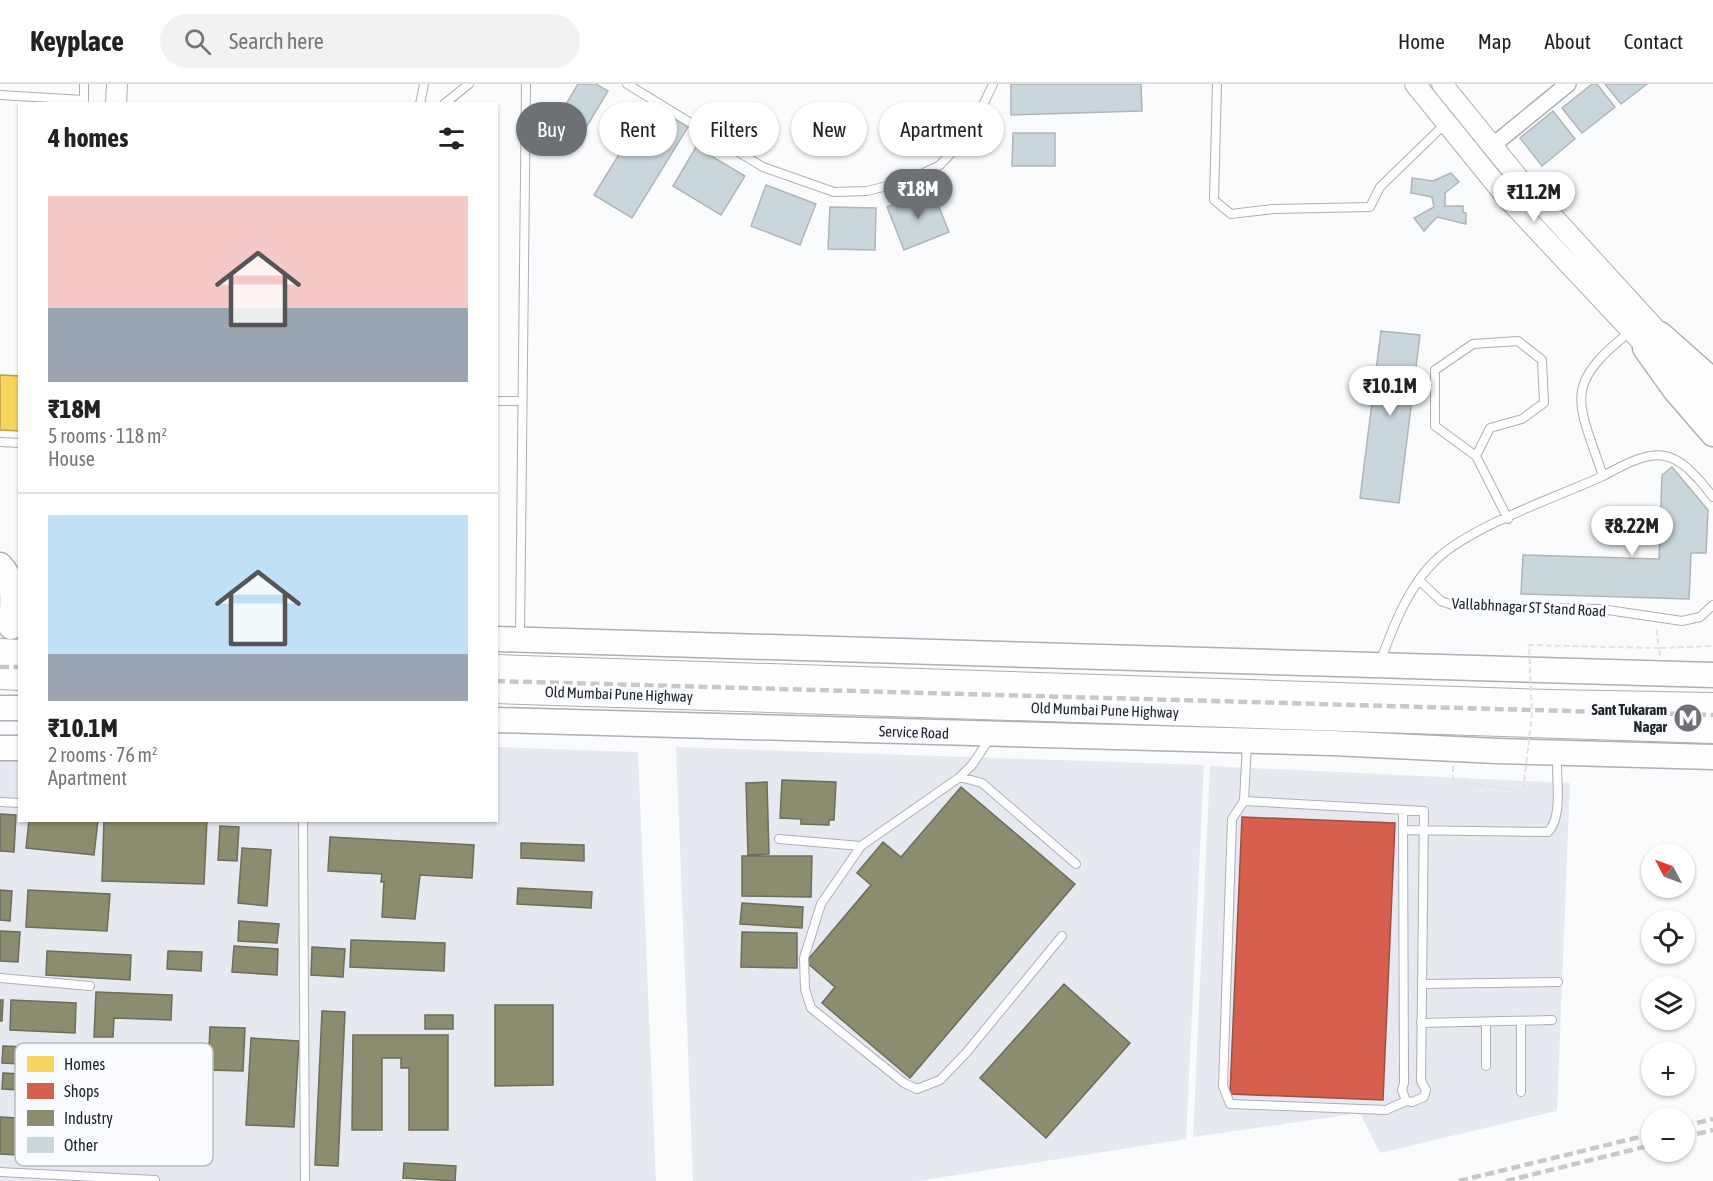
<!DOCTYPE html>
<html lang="en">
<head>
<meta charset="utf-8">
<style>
	:root { --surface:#fff; --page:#f2f2f2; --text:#222; --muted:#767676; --line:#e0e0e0; --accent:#6d7074 }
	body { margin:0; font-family:"Asap Condensed",sans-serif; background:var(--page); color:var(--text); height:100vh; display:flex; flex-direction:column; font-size:22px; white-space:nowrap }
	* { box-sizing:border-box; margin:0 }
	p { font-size:20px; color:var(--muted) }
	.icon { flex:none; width:33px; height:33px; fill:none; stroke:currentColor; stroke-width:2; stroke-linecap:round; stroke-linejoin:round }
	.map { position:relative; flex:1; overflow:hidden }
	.details { position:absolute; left:18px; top:18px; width:480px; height:720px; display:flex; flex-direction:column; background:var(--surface); border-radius:0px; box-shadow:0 2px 4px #0004 }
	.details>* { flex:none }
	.top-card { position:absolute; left:516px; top:18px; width:570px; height:54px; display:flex; gap:12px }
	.needle { width:39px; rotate:311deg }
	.buttons { position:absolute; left:1641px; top:760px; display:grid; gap:12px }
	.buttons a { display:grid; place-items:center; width:54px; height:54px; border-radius:50%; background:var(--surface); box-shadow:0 2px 4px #0004; font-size:30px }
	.price { position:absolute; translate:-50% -51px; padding:0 14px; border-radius:21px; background:#fff; color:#222; font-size:20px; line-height:39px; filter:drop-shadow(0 2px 3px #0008) }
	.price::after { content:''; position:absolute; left:50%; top:36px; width:18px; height:14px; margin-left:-9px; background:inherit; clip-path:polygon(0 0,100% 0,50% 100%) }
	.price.active { background:var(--accent); color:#fff }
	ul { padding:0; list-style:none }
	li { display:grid; align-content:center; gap:12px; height:318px; padding:0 30px }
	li+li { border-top:2px solid var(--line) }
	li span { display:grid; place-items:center; height:186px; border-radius:0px; color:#555 }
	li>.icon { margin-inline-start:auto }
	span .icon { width:108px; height:108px; fill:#fffc; stroke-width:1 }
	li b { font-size:26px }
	h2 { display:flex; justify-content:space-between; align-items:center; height:72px; padding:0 30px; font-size:26px }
	.pill { padding:0 21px; border-radius:27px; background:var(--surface); box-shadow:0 2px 4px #0004; font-size:21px; line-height:54px }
	.pill.active { background:var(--accent); color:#fff }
	header { display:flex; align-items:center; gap:36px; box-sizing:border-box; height:84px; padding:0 30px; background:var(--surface); border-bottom:2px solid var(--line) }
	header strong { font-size:28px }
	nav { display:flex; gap:33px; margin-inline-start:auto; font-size:21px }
	.search { width:420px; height:54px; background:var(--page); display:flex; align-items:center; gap:15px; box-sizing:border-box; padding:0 21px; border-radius:33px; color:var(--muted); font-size:22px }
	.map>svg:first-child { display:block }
	.built { fill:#e6eaf0 }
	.homes { fill:#f6d55c; stroke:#b6a04d; stroke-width:1.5 }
	.shops { fill:#d6604d; stroke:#a04e43; stroke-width:1.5 }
	.industry { fill:#8c8c6e; stroke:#6c6d5a; stroke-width:1.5 }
	.building { fill:#c9d7dd; stroke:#b0b5b7; stroke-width:1.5 }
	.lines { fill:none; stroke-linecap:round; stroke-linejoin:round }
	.service-casing { stroke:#adafb3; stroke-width:10 }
	.minor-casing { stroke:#adafb3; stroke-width:18 }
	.tertiary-casing { stroke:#adafb3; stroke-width:22 }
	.primary-casing { stroke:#adafb3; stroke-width:27 }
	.trunk-casing { stroke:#adafb3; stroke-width:28 }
	.path { stroke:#e2e2e3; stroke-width:2; stroke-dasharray:6 3; stroke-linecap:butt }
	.service { stroke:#fefeff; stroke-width:8 }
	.minor { stroke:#fefeff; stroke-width:15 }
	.tertiary { stroke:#fefeff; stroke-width:20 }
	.primary { stroke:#fefeff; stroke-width:24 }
	.trunk { stroke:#fefeff; stroke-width:26 }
	.rail { stroke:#c8c8c9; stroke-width:4.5; stroke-dasharray:9 4.5; stroke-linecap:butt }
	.path-bridge { stroke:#e2e2e3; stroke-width:2; stroke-dasharray:6 3; stroke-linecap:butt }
	.labels { text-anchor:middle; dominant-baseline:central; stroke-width:6; stroke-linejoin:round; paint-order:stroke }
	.street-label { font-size:15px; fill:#21252b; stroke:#f9fbfe }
	.poi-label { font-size:15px; font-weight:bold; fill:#21252b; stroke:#f9fbfe; text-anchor:end }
	.key { fill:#f9fbfe; stroke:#b8bbbf; stroke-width:1.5 }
	.key-label { font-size:16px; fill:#21252b }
</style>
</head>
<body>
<header>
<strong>Keyplace</strong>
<div class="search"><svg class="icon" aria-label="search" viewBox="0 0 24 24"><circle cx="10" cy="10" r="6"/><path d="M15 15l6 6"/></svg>Search here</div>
<nav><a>Home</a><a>Map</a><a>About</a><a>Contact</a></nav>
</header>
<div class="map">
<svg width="1713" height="1097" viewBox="0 0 1713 1097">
	<rect width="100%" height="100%" fill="#fafbfd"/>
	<path class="built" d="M497,663L638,668L656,1097H0V671H19L20,736H496Z
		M676,663L1204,681L1186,1055L918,1097H693Z
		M1210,682L1570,699L1557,1027L1380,1069L1360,1029L1193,1053Z"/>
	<path class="homes" d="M0,291L20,292V347L0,346Z"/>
	<path class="shops" d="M1242,733L1395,739L1383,1016L1230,1010Z"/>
	<path class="industry" d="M782,696L836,698L834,736H829V741L801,740V735L780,734Z
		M767,698L769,770L748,771L746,699Z
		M961,703L1075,800L910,994L822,919L835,903L806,878L871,801L857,789L883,758L901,773Z
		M0,730L16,731L14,768L0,767Z
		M29,736H98L94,771L26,764Z
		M104,736H207L204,800L102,797Z
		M220,742L239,743L237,777L218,776Z
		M330,753L474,761L472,794L420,791L415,835L382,833L384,798H381L382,790L328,787Z
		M521,759L584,761V777L521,774Z
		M242,764L271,766L267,822L238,819Z
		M742,772H812L811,813L742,812Z
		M518,804L592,808L591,824L517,820Z
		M0,806L12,807L10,837L0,836Z
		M28,806L110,810L107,847L26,843Z
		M742,819L803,823L802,844L740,840Z
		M239,837L279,840L277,859L238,857Z
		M0,847L20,848L18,878L0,877Z
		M742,848L797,849V884L741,883Z
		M351,856L445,859L444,887L350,883Z
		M234,862L278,865L277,891L232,888Z
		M312,863L345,865L343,893L311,891Z
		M47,867L131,871L130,896L46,891Z
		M168,867L202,868L201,887L167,885Z
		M1064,900L1130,959L1046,1054L980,994Z
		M96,908L172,911L171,936L114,934L113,953H94Z
		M0,916H3L2,937H0Z
		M11,916L76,919L75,949L10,946Z
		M495,921H553V1001L495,1002Z
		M322,927L345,928L338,1082L315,1081Z
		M425,931H453V945H425Z
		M210,943L245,944L243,987L208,986Z
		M353,951H448V1046H409V984H401V974H382V1046H352Z
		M251,954L299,957L294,1043L246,1041Z
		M3,962L75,965L74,983L2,979Z
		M3,989L42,991L41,1007L2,1005Z
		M0,1033L128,1040L126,1077L0,1070Z
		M404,1079L456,1082L455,1097L403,1094Z"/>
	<path class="building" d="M578,0H596L608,7L584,47L559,32Z
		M1011,0H1141L1142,27L1011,31Z
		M1592,0H1597L1615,23L1582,49L1562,24Z
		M1605,0H1647L1621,20Z
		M650,20L688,43L632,134L594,111Z
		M1553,27L1575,55L1542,82L1520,54Z
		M1013,49H1055V82H1012Z
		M696,63L745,92L721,131L673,102Z
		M1451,89L1459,98L1445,109V122H1463V128L1466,129V140L1437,133L1424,147L1414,134L1434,123L1432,113L1411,109L1412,94L1433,97Z
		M766,101L816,120L800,161L751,142Z
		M932,105L949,148L904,166L887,123Z
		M830,123L876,124L875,166L828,165Z
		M1381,247L1420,251L1399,419L1360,414Z
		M1672,383L1708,426L1706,469H1691L1689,515L1521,510L1523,471L1659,475L1662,391Z"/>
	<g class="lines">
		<g class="service-casing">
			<path id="service" d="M627,0L763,83L834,108L867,107L907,97L940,81L970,49L993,0
				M1217,0L1214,116L1231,130L1273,125L1370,123L1380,103L1446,39
				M0,11L84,16V0
				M420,20L424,0
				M444,20L469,0
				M496,317H522
				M0,358L20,359
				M1476,372L1490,344L1522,335L1544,319L1542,276L1518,257L1473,260L1435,286V342L1476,372L1508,435
				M1603,392C1658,362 1673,361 1713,413
				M1420,497L1441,517L1455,522L1601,525L1682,537L1700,533L1713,521
				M520,551L526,0
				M1380,578C1393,543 1409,500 1438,474C1474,441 1557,413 1603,392C1578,317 1561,302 1631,247
				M990,654L972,681L960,693L861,762L821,820L804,874L805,905L811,924L904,999L917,1005L940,996L966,969L1062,852
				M1247,659L1244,717L1232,735L1223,1002L1230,1020L1386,1026L1406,1017
				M960,693L982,699L1076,780
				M1244,717L1424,727L1421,997L1426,1006L1424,1013L1412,1018L1406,1017L1402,1006L1404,999L1403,727
				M0,718L20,719
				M303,736L305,1097
				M1403,746L1548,748C1562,734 1557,702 1557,682
				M779,755L861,762
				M0,894L90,902
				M1422,900L1558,898
				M1421,939L1552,936
				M1486,982V938
				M1521,1008V937
				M0,1088L155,1096"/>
		</g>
		<g class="minor-casing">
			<path id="minor" d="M1492,62L1568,0"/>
		</g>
		<g class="tertiary-casing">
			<path id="tertiary" d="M1415,0L1508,115L1655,272
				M1442,0L1524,101L1660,250L1694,302L1713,323
				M116,20L117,0"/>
		</g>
		<g class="primary-casing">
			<path id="primary" d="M1660,250L1713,297
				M1645,264L1675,306L1713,350
				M0,481C17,498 12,520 11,543
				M496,555L1713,591
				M0,624H20
				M496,636L1332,659L1497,667L1713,673
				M0,664H20"/>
		</g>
		<g class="trunk-casing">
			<path id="trunk" d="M0,568L20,569
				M496,584L1549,619L1713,622
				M0,592L20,593
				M496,606L1713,646"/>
		</g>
		<path class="path" d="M1609,563L1659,564L1656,542
			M1660,572L1659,564L1713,562
			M1453,697V682"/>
		<use href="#service" class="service"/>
		<use href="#minor" class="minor"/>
		<use href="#tertiary" class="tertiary"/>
		<use href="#primary" class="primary"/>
		<use href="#trunk" class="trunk"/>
		<path class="rail" d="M0,583H20
			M496,597L1713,631
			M1684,1042L1713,1035
			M1684,1053L1713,1046
			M1459,1097L1652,1050
			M1506,1097L1652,1061"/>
		<path class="path-bridge" d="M1453,697L1523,707L1532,630L1529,561L1609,563"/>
	</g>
	<defs>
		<g id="metro-disc" transform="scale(1.5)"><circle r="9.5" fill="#6d7074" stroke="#f9fbfe"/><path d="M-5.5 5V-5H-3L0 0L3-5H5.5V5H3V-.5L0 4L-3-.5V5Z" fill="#fff"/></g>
	</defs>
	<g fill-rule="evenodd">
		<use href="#metro-disc" x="1688" y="634"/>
	</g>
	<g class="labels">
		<g class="street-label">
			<text transform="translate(1529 523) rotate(3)">Vallabhnagar ST Stand Road</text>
			<text transform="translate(619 610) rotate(2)">Old Mumbai Pune Highway</text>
			<text transform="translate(1105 626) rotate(2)">Old Mumbai Pune Highway</text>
			<text transform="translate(914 648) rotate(2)">Service Road</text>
		</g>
		<g class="poi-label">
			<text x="1667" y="625">Sant Tukaram<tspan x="1667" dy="17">Nagar</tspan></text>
		</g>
	</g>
	<rect x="15" y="959" width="198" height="123" rx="9" class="key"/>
	<rect x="27" y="972" width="27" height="16" fill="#f6d55c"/>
	<rect x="27" y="999" width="27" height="16" fill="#d6604d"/>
	<rect x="27" y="1026" width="27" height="16" fill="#8c8c6e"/>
	<rect x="27" y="1053" width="27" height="16" fill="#c9d7dd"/>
	<g class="key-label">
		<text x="64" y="986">Homes</text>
		<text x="64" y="1013">Shops</text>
		<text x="64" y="1040">Industry</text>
		<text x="64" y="1067">Other</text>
	</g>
</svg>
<div class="buttons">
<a><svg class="needle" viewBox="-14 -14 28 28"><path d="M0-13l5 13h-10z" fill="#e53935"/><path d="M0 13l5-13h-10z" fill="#767676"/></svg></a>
<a><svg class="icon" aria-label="locate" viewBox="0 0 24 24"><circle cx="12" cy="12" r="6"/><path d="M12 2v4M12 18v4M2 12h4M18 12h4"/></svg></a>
<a><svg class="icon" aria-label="layers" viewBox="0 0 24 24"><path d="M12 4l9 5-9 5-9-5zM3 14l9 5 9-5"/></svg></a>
<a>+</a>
<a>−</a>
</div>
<b class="price active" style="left:918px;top:136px">₹18M</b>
<b class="price" style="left:1534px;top:139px">₹11.2M</b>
<b class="price" style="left:1390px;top:333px">₹10.1M</b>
<b class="price" style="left:1632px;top:473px">₹8.22M</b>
<div class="top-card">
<a class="pill active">Buy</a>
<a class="pill">Rent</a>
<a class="pill">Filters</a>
<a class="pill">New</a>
<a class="pill">Apartment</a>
</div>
<section class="details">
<h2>4 homes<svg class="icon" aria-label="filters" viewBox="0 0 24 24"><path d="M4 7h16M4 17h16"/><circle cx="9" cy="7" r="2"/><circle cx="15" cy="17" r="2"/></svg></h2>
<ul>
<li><span style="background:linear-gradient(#f6c9c9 60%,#9aa5b1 0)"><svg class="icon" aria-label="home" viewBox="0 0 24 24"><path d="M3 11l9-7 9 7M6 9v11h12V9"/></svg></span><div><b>₹18M</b><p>5 rooms · 118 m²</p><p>House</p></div></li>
<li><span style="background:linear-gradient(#bfe0f5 75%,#9aa5b1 0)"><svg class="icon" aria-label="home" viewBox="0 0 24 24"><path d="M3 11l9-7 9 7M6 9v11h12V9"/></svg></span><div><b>₹10.1M</b><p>2 rooms · 76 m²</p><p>Apartment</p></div></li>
</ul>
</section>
</div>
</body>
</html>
